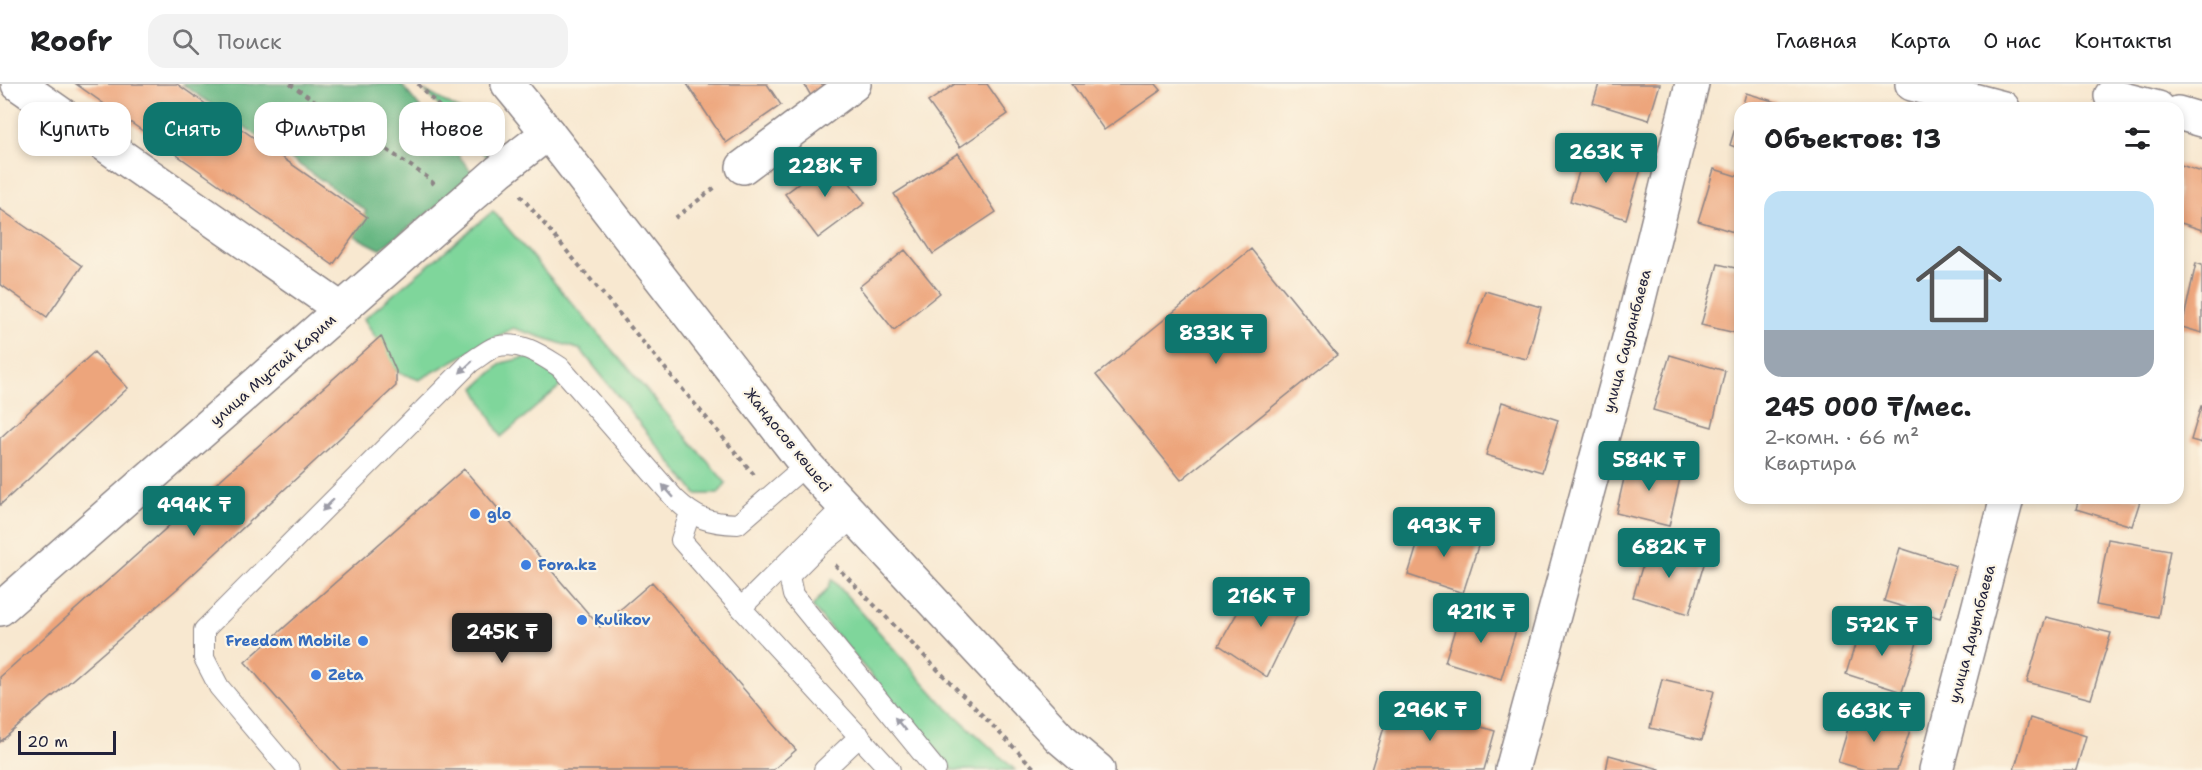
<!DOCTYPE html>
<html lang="ru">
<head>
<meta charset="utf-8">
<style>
	:root { --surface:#fff; --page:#f2f2f2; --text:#202124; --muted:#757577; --line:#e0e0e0; --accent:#0f766e }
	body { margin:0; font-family:"Shantell Sans",sans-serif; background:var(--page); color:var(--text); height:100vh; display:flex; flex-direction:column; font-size:22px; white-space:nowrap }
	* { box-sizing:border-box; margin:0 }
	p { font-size:20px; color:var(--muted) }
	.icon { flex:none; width:33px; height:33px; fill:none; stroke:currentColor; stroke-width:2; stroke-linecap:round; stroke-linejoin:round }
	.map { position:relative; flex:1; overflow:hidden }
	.drawer { position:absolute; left:1734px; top:18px; width:450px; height:402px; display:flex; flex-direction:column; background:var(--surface); border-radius:18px; box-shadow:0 3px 9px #0003 }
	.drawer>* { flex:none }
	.top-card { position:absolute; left:18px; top:18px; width:570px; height:54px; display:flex; gap:12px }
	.scale { position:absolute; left:18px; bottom:15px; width:98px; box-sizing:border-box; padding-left:6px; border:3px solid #22223b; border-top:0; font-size:16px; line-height:21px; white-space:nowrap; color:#22223b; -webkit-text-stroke:4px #fcf5e5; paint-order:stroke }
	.price { position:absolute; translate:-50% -51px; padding:0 14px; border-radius:6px; background:var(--accent); color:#fff; font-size:20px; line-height:39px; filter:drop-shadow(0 2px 3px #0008) }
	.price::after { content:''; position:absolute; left:50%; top:36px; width:18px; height:14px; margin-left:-9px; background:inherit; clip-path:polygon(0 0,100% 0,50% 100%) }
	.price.on { background:#222; color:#fff }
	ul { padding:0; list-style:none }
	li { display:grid; align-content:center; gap:12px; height:318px; padding:0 30px }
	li+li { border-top:2px solid var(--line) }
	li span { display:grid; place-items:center; height:186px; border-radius:18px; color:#555 }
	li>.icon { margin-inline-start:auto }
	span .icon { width:108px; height:108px; fill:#fffc; stroke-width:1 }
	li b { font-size:26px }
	h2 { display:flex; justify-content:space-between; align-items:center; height:72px; padding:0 30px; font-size:26px }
	.pill { padding:0 21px; border-radius:18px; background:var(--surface); box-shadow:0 3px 9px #0003; font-size:21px; line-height:54px }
	.pill.on { background:var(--accent); color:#fff }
	header { display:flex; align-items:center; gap:36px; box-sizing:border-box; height:84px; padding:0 30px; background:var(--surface); border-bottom:2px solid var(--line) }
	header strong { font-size:28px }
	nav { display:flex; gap:33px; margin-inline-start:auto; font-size:21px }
	.search { width:420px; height:54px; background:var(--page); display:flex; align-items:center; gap:15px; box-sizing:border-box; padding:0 21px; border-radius:18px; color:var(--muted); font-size:22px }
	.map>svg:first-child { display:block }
	.green { fill:#7fd69b; stroke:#507c6b; stroke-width:1.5 }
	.forest { fill:#67b783; stroke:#446c5f; stroke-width:1.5 }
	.building { fill:#eda57b }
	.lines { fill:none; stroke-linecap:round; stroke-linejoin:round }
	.service-casing { stroke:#8d8586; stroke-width:22 }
	.minor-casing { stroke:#8d8586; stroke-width:36 }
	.primary-casing { stroke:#8d8586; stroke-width:36 }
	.path { stroke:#8d8586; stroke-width:4; stroke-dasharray:4.5 4.5; stroke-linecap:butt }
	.service { stroke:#fff; stroke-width:20 }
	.minor { stroke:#fff; stroke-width:33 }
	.primary { stroke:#fff; stroke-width:33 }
	.oneway { fill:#9c9ca7 }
	.shop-dot { fill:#3f7fe0; stroke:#fcf5e5; stroke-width:2 }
	.labels { text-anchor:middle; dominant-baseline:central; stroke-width:4.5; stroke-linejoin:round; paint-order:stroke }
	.street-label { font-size:15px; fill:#22223b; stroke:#fcf5e5 }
	.shop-label { font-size:15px; font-weight:bold; fill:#366cbe; stroke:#fcf5e5; text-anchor:start }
</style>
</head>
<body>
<header>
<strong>Roofr</strong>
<div class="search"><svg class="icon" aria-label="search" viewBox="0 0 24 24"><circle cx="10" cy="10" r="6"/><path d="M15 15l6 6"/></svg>Поиск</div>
<nav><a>Главная</a><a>Карта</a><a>О нас</a><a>Контакты</a></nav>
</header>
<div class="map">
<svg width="2202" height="686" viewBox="0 0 2202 686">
	<rect width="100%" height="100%" fill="#fcf5e5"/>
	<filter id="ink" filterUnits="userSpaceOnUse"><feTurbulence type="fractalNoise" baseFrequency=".0167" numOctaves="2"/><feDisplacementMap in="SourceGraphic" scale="12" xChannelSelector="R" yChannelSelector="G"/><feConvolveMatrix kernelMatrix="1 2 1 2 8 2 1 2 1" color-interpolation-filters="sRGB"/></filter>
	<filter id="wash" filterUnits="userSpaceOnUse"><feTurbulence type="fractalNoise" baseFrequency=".008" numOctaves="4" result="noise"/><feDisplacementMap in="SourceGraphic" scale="24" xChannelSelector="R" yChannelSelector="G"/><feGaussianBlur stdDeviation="1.35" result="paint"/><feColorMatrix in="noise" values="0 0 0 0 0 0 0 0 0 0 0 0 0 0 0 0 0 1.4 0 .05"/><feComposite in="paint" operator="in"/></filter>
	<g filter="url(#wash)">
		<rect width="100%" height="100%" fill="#f8e8d0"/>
		<path class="green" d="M425,7L487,41L501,63L493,80Z
			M493,127L726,399L718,410H696L581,266L513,244L419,296L396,287L364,235Z
			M531,272L565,298L501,353L475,304L502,279Z
			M832,495L942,619L1015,686H953L812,523L828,504Z"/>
		<path class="forest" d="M182,0H401L476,93L380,165L354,152L366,127Z"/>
		<g id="blocks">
			<path class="building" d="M76,0H177L367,133L333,181Z
				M687,0H767L781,21L726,59Z
				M804,0H828L811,12Z
				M955,0H987L1008,30L960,63L928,18Z
				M1072,0H1156L1161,6L1104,46Z
				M1599,0H1660L1649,36L1593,19Z
				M1746,9L1793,23V24H1742Z
				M1739,31H1740V65L1730,61Z
				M1586,65L1642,82L1626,135L1570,117Z
				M958,69L996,128L933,170L894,110Z
				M832,75L865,119L818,154L785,110Z
				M2178,80L2202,88V146L2178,138Z
				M1714,85L1740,93V150L1698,137Z
				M0,125L82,182L47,233L0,200Z
				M1251,165L1337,271L1181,396L1096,291Z
				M905,166L940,209L894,246L859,203Z
				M2196,179L2202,181V249L2182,243Z
				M1718,180L1740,185V250L1701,241Z
				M1485,207L1541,223L1527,275L1466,261Z
				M381,252L396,287V302L177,505L0,658V593Z
				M94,268L128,304L0,421V354Z
				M1670,271L1725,287L1712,343L1653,326Z
				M1502,318L1558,336L1542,388L1486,371Z
				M2201,322H2202V359L2191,356Z
				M1629,373L1682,386L1669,442L1616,429Z
				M464,385L600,543L652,498L796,666L773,686H340L245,578Z
				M2079,414H2141L2132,442L2076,425Z
				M1424,439L1480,456L1463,509L1408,491Z
				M2108,455L2170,466L2158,533L2096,521Z
				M1649,460L1705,477L1689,530L1633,513Z
				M1900,464L1956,482L1940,534L1884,517Z
				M1256,496L1301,523L1267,593L1219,561Z
				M1461,525L1517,543L1501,595L1445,578Z
				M2046,533L2111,549L2091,615L2027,598Z
				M1862,538L1918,555L1902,608L1846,590Z
				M1662,595L1714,607L1702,656L1650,644Z
				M1392,617L1495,647L1484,686H1371Z
				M1854,625L1911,643L1897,686H1865L1838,678Z
				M2030,634L2086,652L2076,686H2014Z
				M1609,671L1660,685V686H1606Z"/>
		</g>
	</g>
	<g filter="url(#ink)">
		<use href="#blocks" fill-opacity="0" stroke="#8d8586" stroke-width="1.5"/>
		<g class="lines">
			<g class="service-casing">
				<path id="service" d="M843,423L741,524L890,686
					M690,429L681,456L741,524
					M853,435L818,463L789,492L793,511L936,686
					M289,686L219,603L204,574V546L471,278C478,274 487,266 495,263C520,256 540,270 560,283L675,415C696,435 709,439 738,440L806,381
					M824,686L860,652"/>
			</g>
			<g class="minor-casing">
				<path id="minor" d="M18,0L342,226
					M1912,0L2003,24
					M2111,12L2158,24
					M2178,29L2202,36
					M743,83L854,0
					M0,525L499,87L548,49
					M1512,686L1631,247L1692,0
					M1936,686L2007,414"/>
			</g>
			<g class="primary-casing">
				<path id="primary" d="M508,0L548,49L806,381L1060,654L1098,686"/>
			</g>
			<path class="path" d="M290,0L427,93L435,101
				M418,0L477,63
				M520,111L756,393
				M675,134L717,102
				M835,481L1036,686"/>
			<use href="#service" class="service"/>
			<use href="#minor" class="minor"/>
			<use href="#primary" class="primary"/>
		</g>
		<defs><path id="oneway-solid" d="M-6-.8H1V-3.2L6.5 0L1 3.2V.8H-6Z" transform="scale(1.5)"/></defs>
		<g class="oneway">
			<use href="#oneway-solid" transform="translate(466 283) rotate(137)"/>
			<use href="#oneway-solid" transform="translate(668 407) rotate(-131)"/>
			<use href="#oneway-solid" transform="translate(328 421) rotate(135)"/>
			<use href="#oneway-solid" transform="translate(900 640) rotate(-129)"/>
		</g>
	</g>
	<g class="shop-dot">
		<circle cx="475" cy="430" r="6"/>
		<circle cx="526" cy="481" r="6"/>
		<circle cx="582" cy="536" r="6"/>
		<circle cx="363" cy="557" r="6"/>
		<circle cx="316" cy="591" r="6"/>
	</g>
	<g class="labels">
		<g class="street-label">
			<text transform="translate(1627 257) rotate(-75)">улица Сауранбаева</text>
			<text transform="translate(273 286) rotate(-41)">улица Мустай Карим</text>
			<text transform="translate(788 356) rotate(51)">Жандосов көшесі</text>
			<text transform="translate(1972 550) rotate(-75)">улица Дауылбаева</text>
		</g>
		<g class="shop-label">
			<text x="487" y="430">glo</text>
			<text x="538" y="481">Fora.kz</text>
			<text x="594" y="536">Kulikov</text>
			<text x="351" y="557" text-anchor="end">Freedom Mobile</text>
			<text x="328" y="591">Zeta</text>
		</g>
	</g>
</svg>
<div class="scale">20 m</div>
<b class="price" style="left:1606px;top:100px">263K ₸</b>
<b class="price" style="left:825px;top:114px">228K ₸</b>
<b class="price" style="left:1216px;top:281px">833K ₸</b>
<b class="price" style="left:1649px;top:408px">584K ₸</b>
<b class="price" style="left:194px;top:453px">494K ₸</b>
<b class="price" style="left:1444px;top:474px">493K ₸</b>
<b class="price" style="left:1669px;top:495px">682K ₸</b>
<b class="price" style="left:1261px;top:544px">216K ₸</b>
<b class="price" style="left:1481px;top:560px">421K ₸</b>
<b class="price" style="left:1882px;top:573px">572K ₸</b>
<b class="price on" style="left:502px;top:580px">245K ₸</b>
<b class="price" style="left:1430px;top:658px">296K ₸</b>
<b class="price" style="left:1874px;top:659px">663K ₸</b>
<div class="top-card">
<a class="pill">Купить</a>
<a class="pill on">Снять</a>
<a class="pill">Фильтры</a>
<a class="pill">Новое</a>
</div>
<section class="drawer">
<h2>Объектов: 13<svg class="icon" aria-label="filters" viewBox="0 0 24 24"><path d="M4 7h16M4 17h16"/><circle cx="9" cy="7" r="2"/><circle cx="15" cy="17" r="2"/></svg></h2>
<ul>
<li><span style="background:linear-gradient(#bfe0f5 75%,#9aa5b1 0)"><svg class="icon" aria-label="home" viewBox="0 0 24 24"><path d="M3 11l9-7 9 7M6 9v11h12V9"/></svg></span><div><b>245 000 ₸/мес.</b><p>2-комн. · 66 m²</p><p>Квартира</p></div></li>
</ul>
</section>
</div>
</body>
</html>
